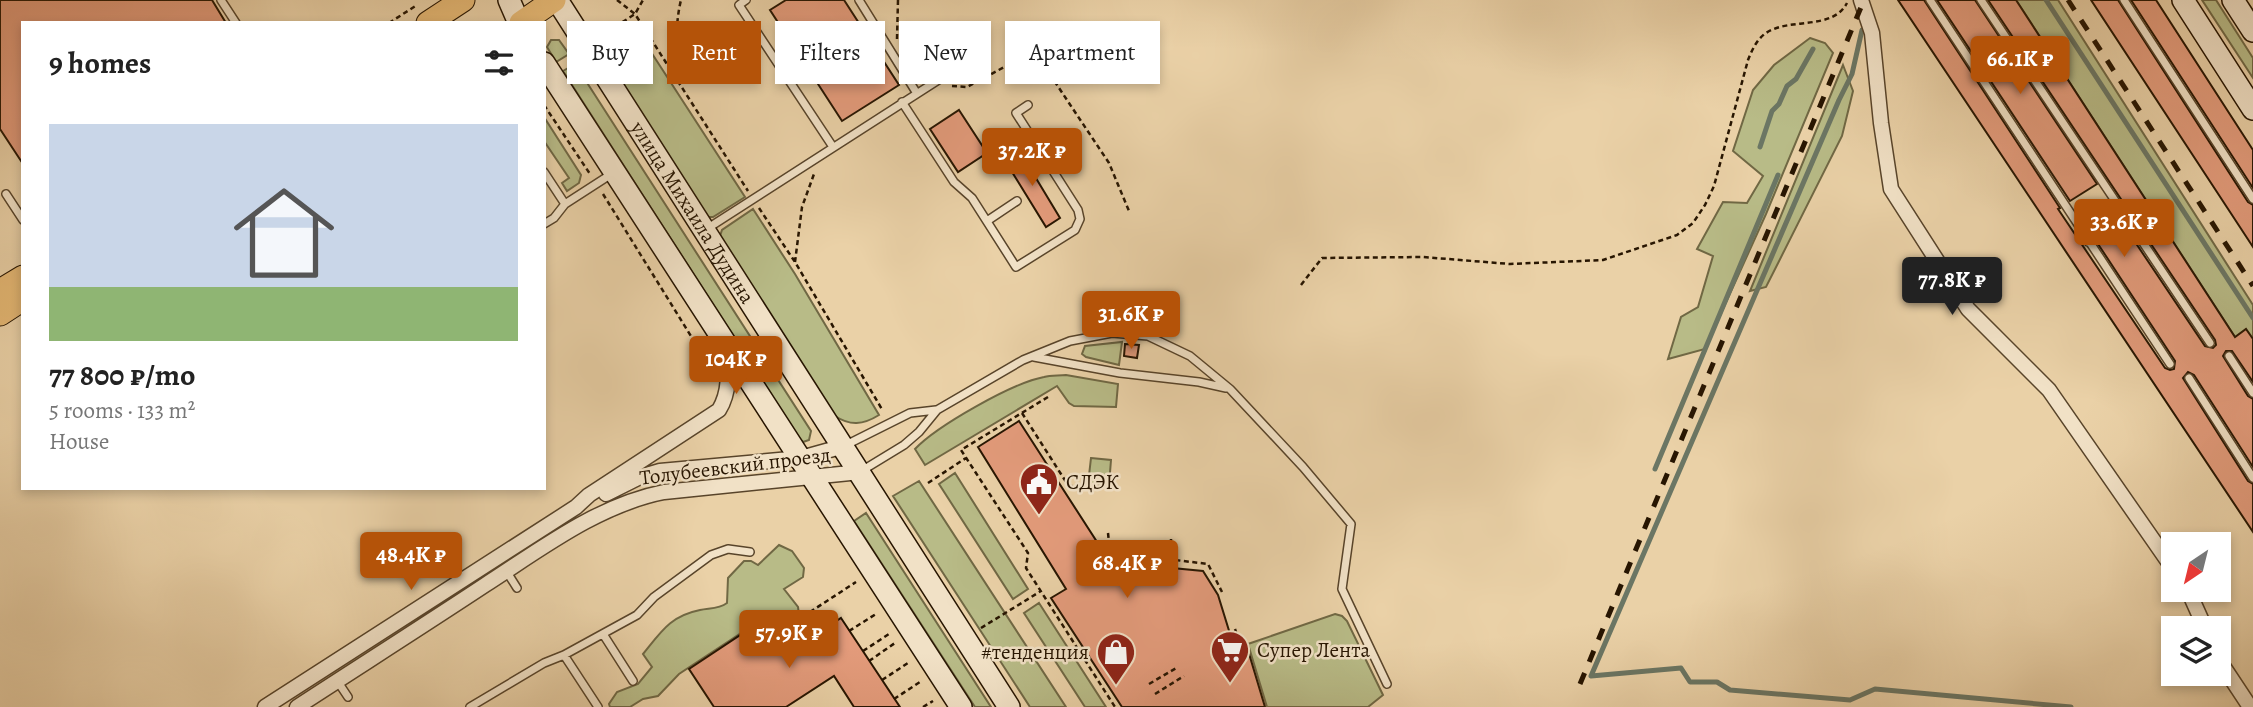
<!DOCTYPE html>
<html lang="en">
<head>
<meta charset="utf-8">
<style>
	:root { --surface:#fff; --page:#f2f2f2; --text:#222; --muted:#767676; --line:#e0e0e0; --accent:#b45309 }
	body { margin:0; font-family:Alegreya,serif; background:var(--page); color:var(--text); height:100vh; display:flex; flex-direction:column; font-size:26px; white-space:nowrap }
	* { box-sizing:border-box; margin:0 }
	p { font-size:23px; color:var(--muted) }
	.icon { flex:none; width:38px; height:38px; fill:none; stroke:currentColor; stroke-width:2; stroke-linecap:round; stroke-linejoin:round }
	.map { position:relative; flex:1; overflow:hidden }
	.panel { position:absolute; left:21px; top:21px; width:525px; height:469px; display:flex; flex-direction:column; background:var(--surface); border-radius:0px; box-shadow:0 4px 10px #0003 }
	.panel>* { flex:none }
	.banner { position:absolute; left:567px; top:21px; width:665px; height:63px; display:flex; gap:14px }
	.needle { width:46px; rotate:215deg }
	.tools { position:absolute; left:2161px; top:532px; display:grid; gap:14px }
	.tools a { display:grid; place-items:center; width:70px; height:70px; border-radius:0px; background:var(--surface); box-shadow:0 4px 10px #0003; font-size:35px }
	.price { position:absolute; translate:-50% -60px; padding:0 16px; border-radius:7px; background:var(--accent); color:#fff; font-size:23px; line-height:46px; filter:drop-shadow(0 2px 4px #0008) }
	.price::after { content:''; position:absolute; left:50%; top:42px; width:21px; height:16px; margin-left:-10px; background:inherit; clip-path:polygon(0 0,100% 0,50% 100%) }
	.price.on { background:#222; color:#fff }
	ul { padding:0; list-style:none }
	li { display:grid; align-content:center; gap:14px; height:371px; padding:0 28px }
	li+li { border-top:2px solid var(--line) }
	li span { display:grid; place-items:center; height:217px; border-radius:0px; color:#555 }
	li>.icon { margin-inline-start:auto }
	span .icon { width:126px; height:126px; fill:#fffc; stroke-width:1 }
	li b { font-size:30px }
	h2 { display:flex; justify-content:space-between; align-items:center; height:84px; padding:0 28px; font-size:30px }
	.pill { padding:0 24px; border-radius:0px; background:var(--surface); box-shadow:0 4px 10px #0003; font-size:24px; line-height:63px }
	.pill.on { background:var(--accent); color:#fff }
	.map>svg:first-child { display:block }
	.green { fill:#b8bb87; stroke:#706844; stroke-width:2 }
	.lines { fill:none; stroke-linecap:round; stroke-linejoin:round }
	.stream { stroke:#6b7664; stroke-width:5 }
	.building { fill:#e39b7b; stroke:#271501; stroke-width:2 }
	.lane-casing { stroke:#58442a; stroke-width:10 }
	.street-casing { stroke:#58442a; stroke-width:17 }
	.secondary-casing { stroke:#271501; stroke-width:24 }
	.primary-casing { stroke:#271501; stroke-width:25 }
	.path { stroke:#271501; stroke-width:2.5; stroke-dasharray:5 3.5; stroke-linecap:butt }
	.lane { stroke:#f1e1c6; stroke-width:7 }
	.street { stroke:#f1e1c6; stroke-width:14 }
	.secondary { stroke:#f1e1c6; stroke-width:21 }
	.primary { stroke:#e5b874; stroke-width:23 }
	.rail { stroke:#271501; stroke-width:5; stroke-dasharray:12 12; stroke-linecap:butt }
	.labels { text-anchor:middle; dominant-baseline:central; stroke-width:5; stroke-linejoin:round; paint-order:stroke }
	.street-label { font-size:21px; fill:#271501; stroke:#f1e1c6 }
	.poi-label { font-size:21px; fill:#271501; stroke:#f1e1c6; text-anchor:start }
</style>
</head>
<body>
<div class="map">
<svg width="2253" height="707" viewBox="0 0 2253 707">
	<rect width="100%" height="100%" fill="#ead1a7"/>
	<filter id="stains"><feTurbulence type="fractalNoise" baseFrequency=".00286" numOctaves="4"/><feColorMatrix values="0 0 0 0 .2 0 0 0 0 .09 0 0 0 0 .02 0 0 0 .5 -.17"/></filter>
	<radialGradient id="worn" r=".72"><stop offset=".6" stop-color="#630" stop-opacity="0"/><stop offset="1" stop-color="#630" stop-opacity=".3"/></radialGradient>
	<path class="green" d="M2016,0H2058L2253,305V339L2235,337Z
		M2202,0H2216L2253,58V78Z
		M638,32L745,197L713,217H707L603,54Z
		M1810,38L1825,43L1833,53L1766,214L1705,349L1668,359L1681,317L1698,307L1713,256L1697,249L1723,202L1747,203L1763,176L1733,151L1753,90L1774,65Z
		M551,40H559L569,54L556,62L547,47Z
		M575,64L811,431L809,440L803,442L798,437L563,71Z
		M1843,65L1853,91L1842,136L1766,287L1750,291Z
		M544,117L581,175L579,183L567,191L562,183L569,178L544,141Z
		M753,209L795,274L879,415C863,425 850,426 835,416L720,236L722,230Z
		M1122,342L1119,365L1086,357L1082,354L1085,346Z
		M1066,375L1118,384L1116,407L1074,406L1069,403L1057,386L925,465L915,449C937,426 1012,383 1044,377C1051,375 1059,376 1066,375Z
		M1091,458L1111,460L1109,485L1088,484Z
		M955,473L1028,589L1013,599L939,484Z
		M919,481L1066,707H1030L893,496Z
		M866,513L991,707H975L854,521Z
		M779,545L792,551L804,568L803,577L784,589L798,607L800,623L778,638L764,618L679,674L658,696L643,699L630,707H610L609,704L617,692L638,684L652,667L643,654C661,632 670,616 700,610C710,608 719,609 727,603L728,578L744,561H751L758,565Z
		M1039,603L1106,707H1085L1024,613Z
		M1335,614L1342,616L1347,621L1383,695L1368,707H1267L1248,644Z"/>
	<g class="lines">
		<path class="stream" d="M2046,0L2253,318
			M1862,30L1852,74L1839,100L1591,676L1681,668L1690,682H1717L1730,690L1850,700L1875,689L2071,707
			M1760,147L1772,111L1779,104L1787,86L1796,79L1813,49
			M1655,469L1778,175"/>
	</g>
	<path class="building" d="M0,0H212L226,23H23V164L0,129Z
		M786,0H844L899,85L842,121L770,10Z
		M1898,0H1924L2060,208L2058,209L2165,368L2170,370L2174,369L2175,361L2098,244L2125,227L2205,346L2213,348L2216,345L2215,340L1988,0H2016L2235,337L2246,329L2253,339V382L2232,351H2226L2223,356L2248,396L2253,399V467L2194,375L2188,372L2183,378L2248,481L2253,484V532Z
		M1937,0H1975L2097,184L2070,201Z
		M2091,0H2118L2248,202L2253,205V247Z
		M2131,0H2156L2253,150V188Z
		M959,110L987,153L958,172L930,129Z
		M1019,150L1060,218L1046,227L1004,159Z
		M1125,344L1139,345L1137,358L1124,356Z
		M1019,421L1110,562L1203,571L1218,595L1235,650L1247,647L1265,707H1122L1051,598L1066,589L978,447Z
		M841,618L900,707H854L834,676L786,707H714L689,669L763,620L786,654Z"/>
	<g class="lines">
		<g class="lane-casing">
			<path id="lane" d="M221,0L236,23
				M746,0L739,5L833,147
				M859,0L916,92
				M1930,0L2170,364
				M1981,0L2210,343
				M2124,0L2253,199
				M902,102L954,182L972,198L1016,267L1075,230L1080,219L1078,210L1016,113L1028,105
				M1001,151L1029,133
				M544,172L565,204
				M6,194L23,220
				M987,221L1017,201
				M544,224L554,218L565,204L613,173
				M705,230L985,50
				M2088,242L2127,218
				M2229,356L2253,393
				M1034,357L1120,373L1199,382L1226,388
				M2189,378L2253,478
				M844,446L910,413L936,410
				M863,470L904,445L919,432L937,410L1023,360L1070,341L1112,333L1148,336L1190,356L1230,389L1303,467L1351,524L1342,589L1387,684
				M505,569L517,588
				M603,634L633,681
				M564,655L598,707
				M336,679L348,697
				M470,707L544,663L564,655L637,615L654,597L711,555L728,549L750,552"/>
		</g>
		<g class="street-casing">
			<path id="street" d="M1861,0L1872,33L1881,123L1891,189L1968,309L2049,390L2174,570
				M606,494L640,477L660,471L801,458L844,446
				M2188,590L2205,628
				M2219,660L2250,707
				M265,707L576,507L589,495L719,410C731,390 728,369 726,347
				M297,707C360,666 423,626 485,585C541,549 598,505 664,492L860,472"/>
		</g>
		<g class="secondary-casing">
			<g id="secondary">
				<path d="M509,0L519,23"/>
				<path id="s1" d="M557,0L1009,707"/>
				<path d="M2183,0L2253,109"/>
				<path d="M2233,0L2253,31"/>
				<path d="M544,63L961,707"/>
			</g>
		</g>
		<g class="primary-casing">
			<path id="primary" d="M428,23L463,0
				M521,23L554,0
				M0,291L23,277
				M0,314L23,299"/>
		</g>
		<path class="path" d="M617,0L635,14L748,191
			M389,23L417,5
			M601,36L635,14L643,0
			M897,39L898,0
			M674,74C677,49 675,24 681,0
			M952,86L967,87L1023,57L1049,73L1109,163L1129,211
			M544,105L590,174
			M603,194L712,370
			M759,208L795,262L883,411
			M795,262L802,207L814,174
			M1301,285L1322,258L1423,257L1510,264L1603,260L1677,235L1693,223L1705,205L1714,186L1748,60C1752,50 1757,39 1766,33C1790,17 1832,31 1847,3
			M1048,397L961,450L1028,553L1026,568L1115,707
			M1022,413L1068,485L1080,488
			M928,483L966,458
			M1108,533L1110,552L1208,564L1222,592
			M1171,558V539
			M810,612L856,582
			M981,628L1041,591
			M1235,629L1241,648
			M849,631L876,614
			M863,651L889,634
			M869,661L895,643
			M882,680L908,663
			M1149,684L1178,667
			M1155,694L1184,676
			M894,699L920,682
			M923,707L933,701"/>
		<use href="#lane" class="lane"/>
		<use href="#street" class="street"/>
		<use href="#secondary" class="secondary"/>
		<use href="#primary" class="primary"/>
		<path class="rail" d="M2068,0L2253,286
			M1580,684L1864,0"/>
	</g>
	<defs>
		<g id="civic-pin" transform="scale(2.0125)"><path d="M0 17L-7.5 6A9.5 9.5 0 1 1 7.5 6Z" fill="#8f2418" stroke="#f1e1c6"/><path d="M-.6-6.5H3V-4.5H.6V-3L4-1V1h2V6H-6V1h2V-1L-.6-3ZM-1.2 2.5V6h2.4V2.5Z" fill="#fff"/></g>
		<g id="supermarket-pin" transform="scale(2.0125)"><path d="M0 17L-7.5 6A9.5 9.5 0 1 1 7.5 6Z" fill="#8f2418" stroke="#f1e1c6"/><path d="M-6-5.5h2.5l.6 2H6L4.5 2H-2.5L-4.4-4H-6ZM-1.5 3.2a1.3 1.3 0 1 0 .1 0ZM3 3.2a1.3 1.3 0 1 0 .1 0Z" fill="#fff"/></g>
		<g id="shop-pin" transform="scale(2.0125)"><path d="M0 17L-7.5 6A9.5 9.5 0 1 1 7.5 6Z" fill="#8f2418" stroke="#f1e1c6"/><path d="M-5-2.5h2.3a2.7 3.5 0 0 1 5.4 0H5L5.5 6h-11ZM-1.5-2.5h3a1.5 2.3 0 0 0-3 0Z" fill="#fff"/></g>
	</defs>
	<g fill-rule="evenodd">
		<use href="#civic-pin" x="1039" y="482"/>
		<use href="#supermarket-pin" x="1230" y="650"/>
		<use href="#shop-pin" x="1116" y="652"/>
	</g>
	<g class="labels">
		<g class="street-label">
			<text stroke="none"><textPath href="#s1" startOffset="252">улица Михаила Дудина</textPath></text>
			<text transform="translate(735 466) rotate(-7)">Толубеевский проезд</text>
		</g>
		<g class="poi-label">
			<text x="1066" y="482">СДЭК</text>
			<text x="1257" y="650">Супер Лента</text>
			<text x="1089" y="652" text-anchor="end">#тенденция</text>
		</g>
	</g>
	<rect width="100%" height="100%" filter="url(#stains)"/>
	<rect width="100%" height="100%" fill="url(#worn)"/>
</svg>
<div class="tools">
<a><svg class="needle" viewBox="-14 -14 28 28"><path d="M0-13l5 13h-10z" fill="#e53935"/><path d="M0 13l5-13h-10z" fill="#767676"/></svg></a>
<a><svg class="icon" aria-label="layers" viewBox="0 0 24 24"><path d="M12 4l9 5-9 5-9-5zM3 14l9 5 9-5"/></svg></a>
</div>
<b class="price" style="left:2020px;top:96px">66.1K ₽</b>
<b class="price" style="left:1032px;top:188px">37.2K ₽</b>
<b class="price" style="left:2124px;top:259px">33.6K ₽</b>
<b class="price on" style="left:1952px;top:317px">77.8K ₽</b>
<b class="price" style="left:1131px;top:351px">31.6K ₽</b>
<b class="price" style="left:736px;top:396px">104K ₽</b>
<b class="price" style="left:411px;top:592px">48.4K ₽</b>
<b class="price" style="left:1127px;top:600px">68.4K ₽</b>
<b class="price" style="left:789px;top:670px">57.9K ₽</b>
<div class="banner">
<a class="pill">Buy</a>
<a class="pill on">Rent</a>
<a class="pill">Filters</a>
<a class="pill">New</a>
<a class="pill">Apartment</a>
</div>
<section class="panel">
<h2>9 homes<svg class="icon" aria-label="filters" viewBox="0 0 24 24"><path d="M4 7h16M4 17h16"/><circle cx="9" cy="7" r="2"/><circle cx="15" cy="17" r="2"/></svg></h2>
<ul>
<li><span style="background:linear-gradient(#c9d6e8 75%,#8fb573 0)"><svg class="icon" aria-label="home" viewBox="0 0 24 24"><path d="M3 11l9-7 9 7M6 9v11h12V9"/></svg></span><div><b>77 800 ₽/mo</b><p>5 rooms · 133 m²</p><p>House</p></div></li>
</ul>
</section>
</div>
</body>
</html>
